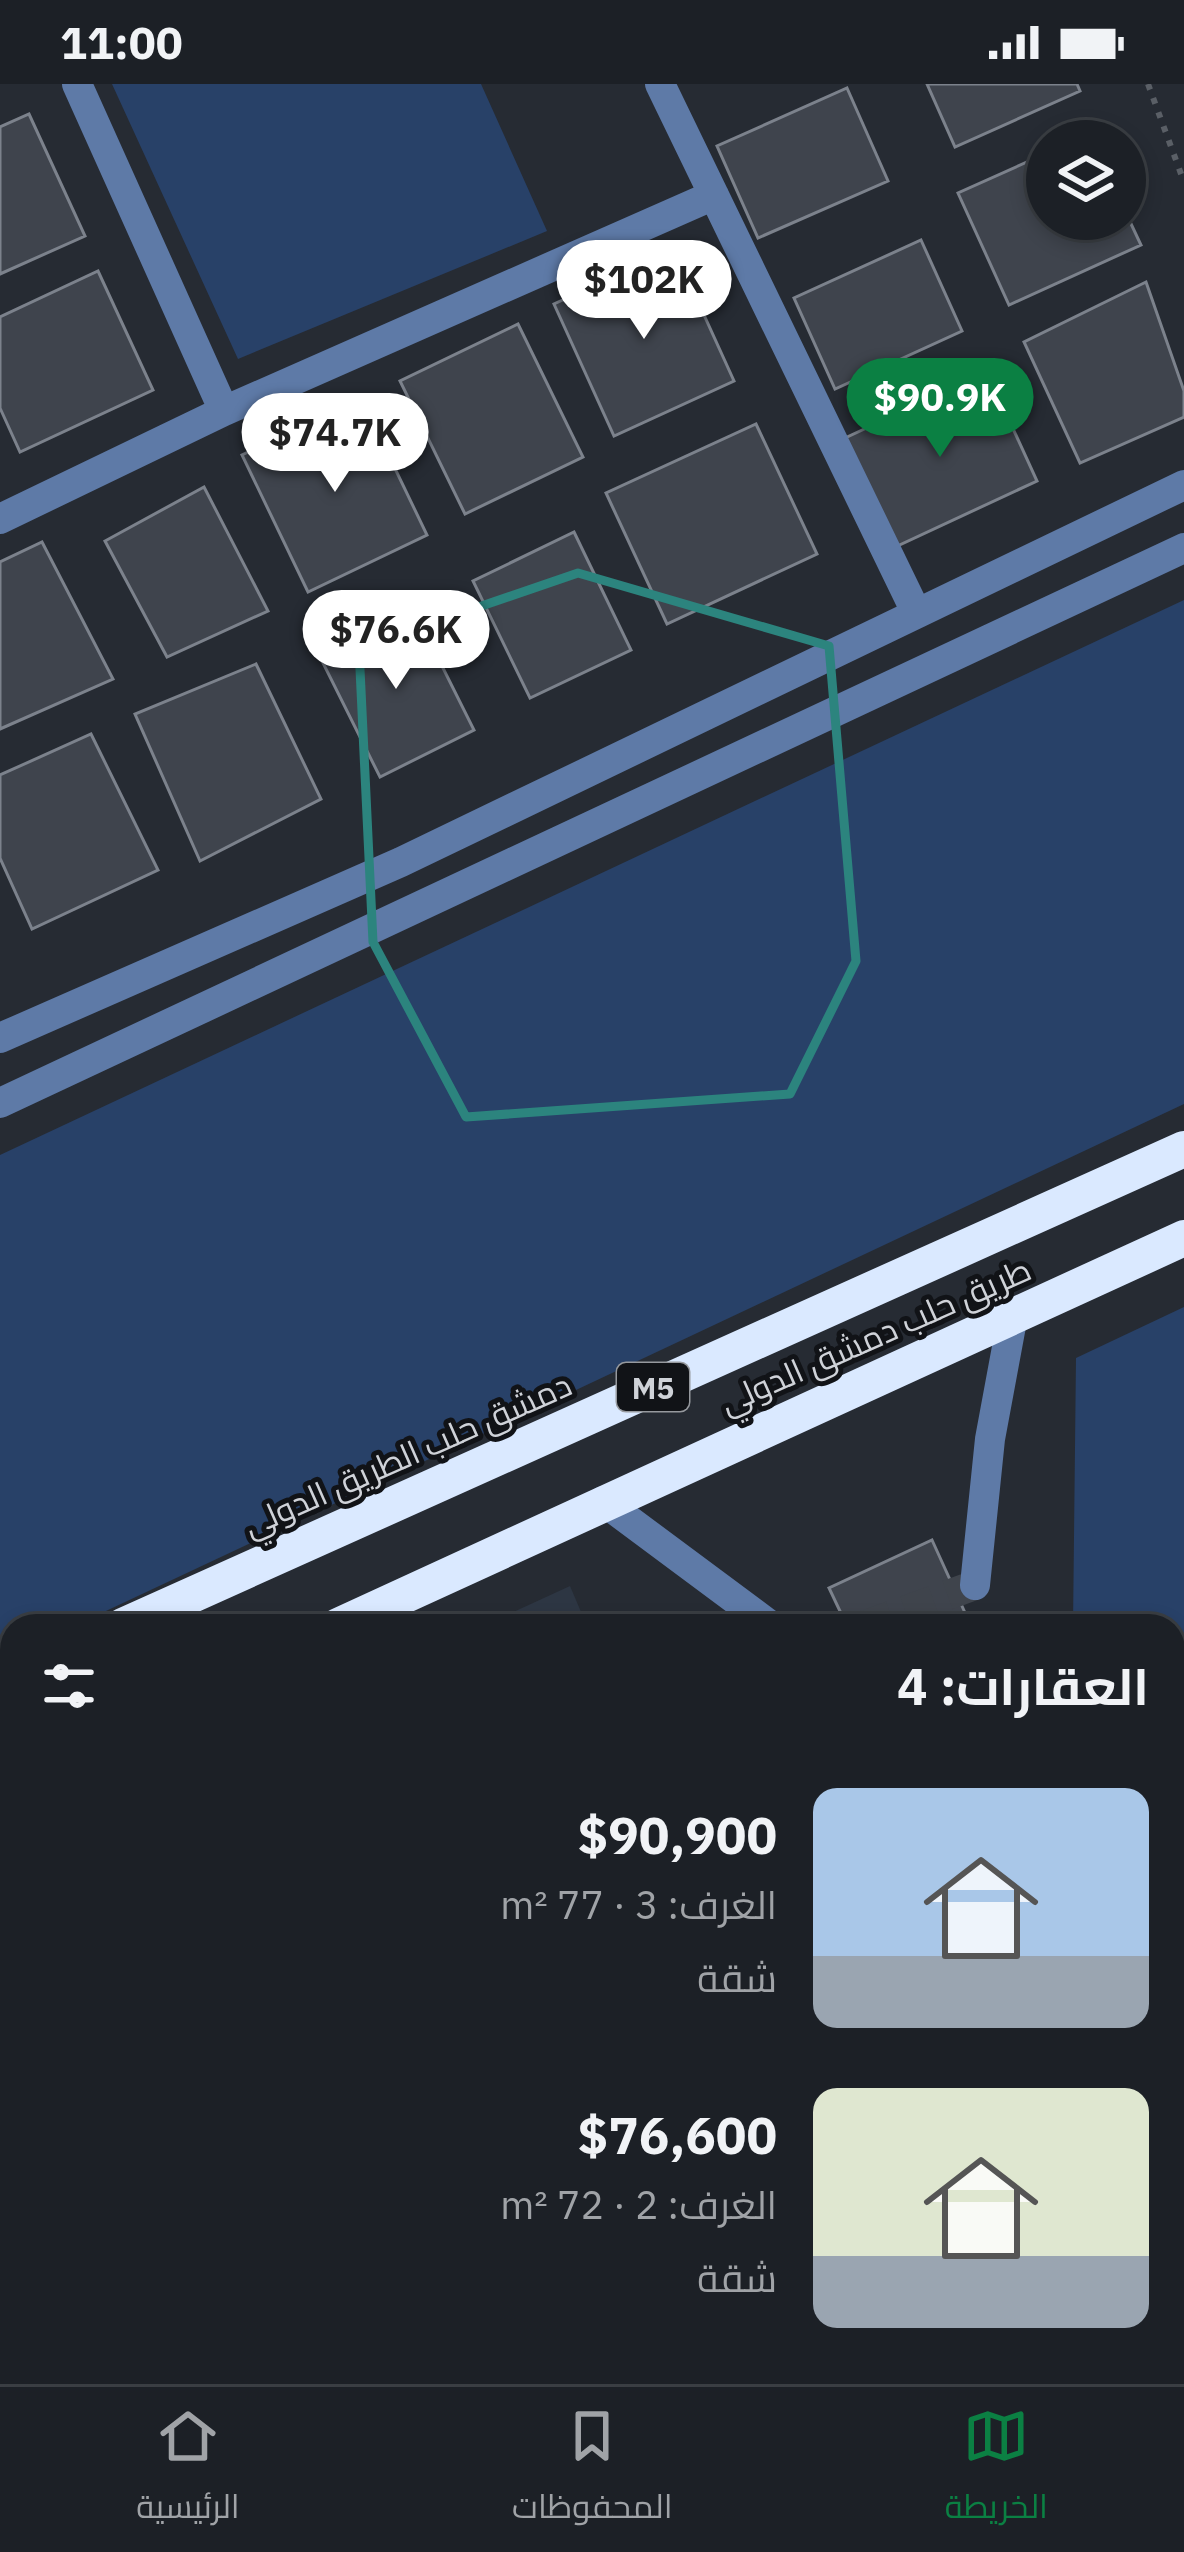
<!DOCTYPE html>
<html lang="ar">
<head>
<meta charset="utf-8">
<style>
	:root { --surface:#1c2026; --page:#292d32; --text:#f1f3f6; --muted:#a0a3a7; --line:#3a3e43; --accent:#0b8043 }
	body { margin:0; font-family:"IBM Plex Sans",Cairo,sans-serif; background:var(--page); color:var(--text); direction:rtl; height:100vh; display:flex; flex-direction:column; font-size:45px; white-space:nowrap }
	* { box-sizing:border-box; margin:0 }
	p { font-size:39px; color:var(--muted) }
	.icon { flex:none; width:66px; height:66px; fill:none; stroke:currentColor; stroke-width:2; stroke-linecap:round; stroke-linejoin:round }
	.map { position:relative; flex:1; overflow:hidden; direction:ltr }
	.side { position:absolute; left:0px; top:1530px; width:1185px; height:771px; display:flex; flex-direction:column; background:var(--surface); border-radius:36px 36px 0 0; box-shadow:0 6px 18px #0003,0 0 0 3px var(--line); direction:rtl }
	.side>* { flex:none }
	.buttons { position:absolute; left:1026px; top:36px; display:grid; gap:24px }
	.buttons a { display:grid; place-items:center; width:120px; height:120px; border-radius:50%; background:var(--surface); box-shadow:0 6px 18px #0003,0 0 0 3px var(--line); font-size:60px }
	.price { position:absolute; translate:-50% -102px; padding:0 27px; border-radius:42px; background:#fff; color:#222; font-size:39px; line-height:78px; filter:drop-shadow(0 3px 6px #0008) }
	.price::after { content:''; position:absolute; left:50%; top:72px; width:36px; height:27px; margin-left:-18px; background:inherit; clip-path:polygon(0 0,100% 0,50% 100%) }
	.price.selected { background:var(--accent); color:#fff }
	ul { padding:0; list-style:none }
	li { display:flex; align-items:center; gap:36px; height:300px; padding:0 36px }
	li span { display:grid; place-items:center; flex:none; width:336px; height:240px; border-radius:24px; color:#555 }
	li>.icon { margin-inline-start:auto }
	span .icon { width:144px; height:144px; fill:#fffc; stroke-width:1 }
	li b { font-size:51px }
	h2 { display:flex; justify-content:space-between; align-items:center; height:144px; padding:0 36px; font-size:51px }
	.status { display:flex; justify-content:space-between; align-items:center; height:84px; padding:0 60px; background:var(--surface); direction:ltr }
	.status svg { height:33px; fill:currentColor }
	.dock { display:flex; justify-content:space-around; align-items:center; height:168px; border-top:3px solid var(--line); background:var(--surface); font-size:33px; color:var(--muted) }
	.dock a { display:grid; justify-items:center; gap:6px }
	.dock .selected { color:var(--accent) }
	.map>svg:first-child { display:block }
	.built { fill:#2d3643 }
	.green { fill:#284168 }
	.building { fill:#3f444d; stroke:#7c828c; stroke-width:3 }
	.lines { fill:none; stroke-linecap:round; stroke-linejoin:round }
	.minor-tunnel { stroke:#3f444c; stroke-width:30; stroke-dasharray:30 15; stroke-linecap:butt }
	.path { stroke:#5a5f66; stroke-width:6; stroke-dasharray:6 9; stroke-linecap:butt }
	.minor { stroke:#5e7aa7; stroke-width:30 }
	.highway { stroke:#dae9ff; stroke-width:36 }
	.marked { fill:none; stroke:#2c847e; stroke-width:9; stroke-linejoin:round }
	.labels { text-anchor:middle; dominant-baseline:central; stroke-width:10; stroke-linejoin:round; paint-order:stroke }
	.shield { fill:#111317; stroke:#96999e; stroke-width:3 }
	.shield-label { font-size:30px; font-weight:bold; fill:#cfd2d8 }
	.street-label { font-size:33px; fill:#cfd2d8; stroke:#111317 }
</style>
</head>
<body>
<div class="status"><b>11:00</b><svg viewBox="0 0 49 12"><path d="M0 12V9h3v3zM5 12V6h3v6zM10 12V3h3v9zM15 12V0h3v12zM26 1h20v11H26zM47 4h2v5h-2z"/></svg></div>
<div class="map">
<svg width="1184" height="2300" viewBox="0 0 1184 2300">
	<rect width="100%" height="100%" fill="#262b33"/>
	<path class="built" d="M570,1502L587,1542H483Z"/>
	<path class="green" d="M112,0H481L547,147L238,275Z
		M1184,516V1020L74,1542H12V1571L0,1577V1071Z
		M1184,1223V1688L1173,1693V1542H1073L1076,1274Z
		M12,1763V2240L0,2246V1768Z"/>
	<path class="building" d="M927,0H1077L1080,7L955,63Z
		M847,4L888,97L758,154L717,62Z
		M29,30L85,152L0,190V43Z
		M1047,69V135H1125V127L1141,161L1009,221L958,109Z
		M921,156L962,247L835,305L794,214Z
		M674,165L734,297L614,352L554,220Z
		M98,187L153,306L20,368L0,324V233Z
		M1146,198L1184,307V333L1080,379L1024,258Z
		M518,240L583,373L465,430L400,297Z
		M987,288L1037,397L893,464L843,355Z
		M361,314L427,451L308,508L242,371Z
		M756,340L817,470L667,540L606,409Z
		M204,403L268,527L167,573L105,457Z
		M574,448L631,566L530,614L473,497Z
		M42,458L113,595L0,645V478Z
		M413,524L474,646L380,693L319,571Z
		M256,580L321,715L200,777L135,630Z
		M91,650L158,786L32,845L0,774V691Z
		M932,1456L971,1542H847L829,1504Z
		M12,2274V2289H46L52,2300H0V2279Z
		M447,2289H470L475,2300H423Z"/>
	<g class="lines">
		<path class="minor-tunnel" d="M863,1542L975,1501"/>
		<path class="path" d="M1148,0L1184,98
			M539,2289V2300"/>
		<path class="minor" d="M77,0L224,327L714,111
			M660,0L916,528
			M0,435L224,327
			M0,954L401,778L1184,401
			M0,1019L1184,464
			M603,1417L771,1542
			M975,1501L990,1355L1013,1231
			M1173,1876L1184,1871
			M76,2289L83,2300
			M272,2300L295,2289"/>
		<path class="highway" d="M123,1542L1184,1065
			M338,1542L1184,1154
			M0,1601L12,1595
			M0,1701L12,1696"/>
	</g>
	<path class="marked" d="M578,489L829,562L856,877L790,1010L466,1033L373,858L359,564Z"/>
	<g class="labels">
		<rect class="shield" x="617" y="1279" width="72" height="48" rx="9"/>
		<g class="shield-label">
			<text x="653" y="1303">M5</text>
		</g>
		<g class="street-label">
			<text transform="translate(875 1251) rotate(-24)">طريق حلب دمشق الدولي</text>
			<text transform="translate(407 1370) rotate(-24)">دمشق حلب الطريق الدولي</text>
		</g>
	</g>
</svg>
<div class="buttons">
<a><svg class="icon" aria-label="layers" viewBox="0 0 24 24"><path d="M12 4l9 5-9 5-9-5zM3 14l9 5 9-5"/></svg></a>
</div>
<b class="price" style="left:644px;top:258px">$102K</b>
<b class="price selected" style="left:940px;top:376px">$90.9K</b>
<b class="price" style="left:335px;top:411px">$74.7K</b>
<b class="price" style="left:396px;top:608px">$76.6K</b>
<section class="side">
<h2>العقارات: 4<svg class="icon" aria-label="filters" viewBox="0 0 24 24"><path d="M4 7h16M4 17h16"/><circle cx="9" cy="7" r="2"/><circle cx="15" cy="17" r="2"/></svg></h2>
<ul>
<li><span style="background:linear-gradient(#a9c7e8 70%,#9aa5b1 0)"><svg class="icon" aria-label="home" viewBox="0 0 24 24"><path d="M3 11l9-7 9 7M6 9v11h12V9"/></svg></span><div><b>$90,900</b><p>الغرف: 3 · 77 m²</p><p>شقة</p></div></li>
<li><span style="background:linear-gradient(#dfe7d0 70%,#9aa5b1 0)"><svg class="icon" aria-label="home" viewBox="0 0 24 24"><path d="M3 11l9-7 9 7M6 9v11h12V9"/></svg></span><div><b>$76,600</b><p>الغرف: 2 · 72 m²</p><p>شقة</p></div></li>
</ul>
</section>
</div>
<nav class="dock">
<a class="selected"><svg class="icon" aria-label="map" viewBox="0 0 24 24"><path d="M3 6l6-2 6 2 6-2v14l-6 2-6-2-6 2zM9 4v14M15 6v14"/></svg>الخريطة</a>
<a><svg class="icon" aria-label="saved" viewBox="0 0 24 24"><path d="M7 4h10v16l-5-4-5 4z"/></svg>المحفوظات</a>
<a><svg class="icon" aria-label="home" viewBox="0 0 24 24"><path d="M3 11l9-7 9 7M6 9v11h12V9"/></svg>الرئيسية</a>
</nav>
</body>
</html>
